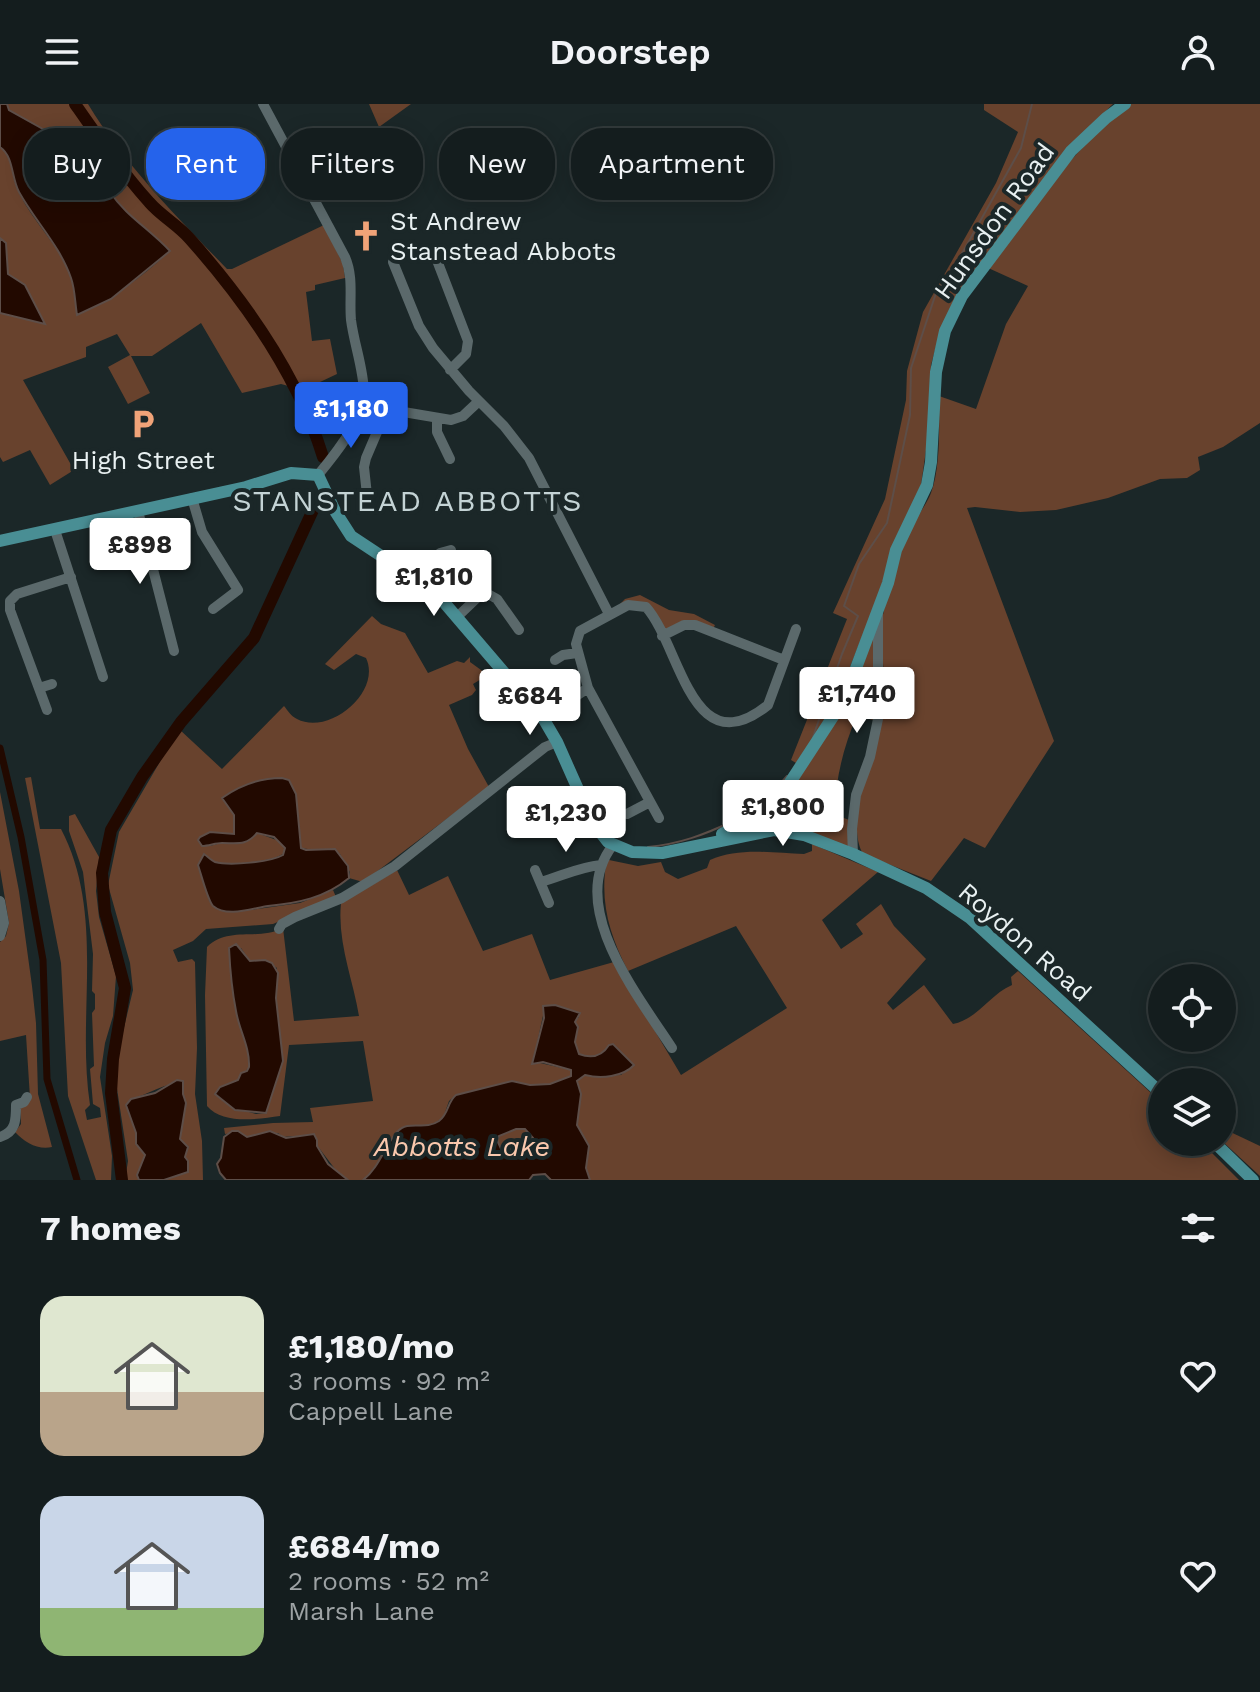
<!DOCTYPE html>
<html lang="en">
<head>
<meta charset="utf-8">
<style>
	:root { --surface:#141d1e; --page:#212a2b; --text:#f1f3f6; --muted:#9da2a4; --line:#333b3c; --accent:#2563eb }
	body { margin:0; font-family:"Work Sans",sans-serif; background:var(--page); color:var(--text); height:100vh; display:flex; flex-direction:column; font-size:30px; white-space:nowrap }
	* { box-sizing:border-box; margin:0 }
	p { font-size:26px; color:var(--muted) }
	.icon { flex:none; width:44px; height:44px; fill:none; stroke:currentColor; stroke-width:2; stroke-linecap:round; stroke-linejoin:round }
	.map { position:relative; height:1076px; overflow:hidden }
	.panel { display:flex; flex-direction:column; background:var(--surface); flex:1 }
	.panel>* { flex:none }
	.top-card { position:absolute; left:24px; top:24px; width:800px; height:72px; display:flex; gap:16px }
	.controls { position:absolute; left:1148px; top:860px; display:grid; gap:16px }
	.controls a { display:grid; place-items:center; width:88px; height:88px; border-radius:50%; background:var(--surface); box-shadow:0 4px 20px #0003,0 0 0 2px var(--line); font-size:40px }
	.price { position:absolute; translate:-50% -68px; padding:0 18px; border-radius:8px; background:#fff; color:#222; font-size:26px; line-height:52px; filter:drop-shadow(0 2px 4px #0008) }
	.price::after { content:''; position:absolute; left:50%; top:48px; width:24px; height:18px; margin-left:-12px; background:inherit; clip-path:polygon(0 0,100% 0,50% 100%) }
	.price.on { background:var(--accent); color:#fff }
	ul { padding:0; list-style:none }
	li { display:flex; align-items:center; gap:24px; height:200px; padding:0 40px }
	li span { display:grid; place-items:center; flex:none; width:224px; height:160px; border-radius:24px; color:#555 }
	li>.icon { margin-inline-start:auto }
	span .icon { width:96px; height:96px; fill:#fffc; stroke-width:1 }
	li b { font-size:34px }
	h2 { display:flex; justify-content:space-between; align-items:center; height:96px; padding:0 40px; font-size:34px }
	.pill { padding:0 28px; border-radius:32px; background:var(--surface); box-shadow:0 4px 20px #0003,0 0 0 2px var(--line); font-size:28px; line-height:72px }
	.pill.on { background:var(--accent); color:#fff }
	header { display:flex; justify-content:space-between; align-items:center; height:104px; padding:0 40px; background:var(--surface); font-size:36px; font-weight:600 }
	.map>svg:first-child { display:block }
	.green { fill:#68422d; fill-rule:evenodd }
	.water { fill:#220900; stroke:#5d4e48; stroke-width:2; fill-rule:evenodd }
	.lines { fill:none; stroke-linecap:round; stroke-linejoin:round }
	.stream { stroke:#5d4e48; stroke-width:2 }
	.canal { stroke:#220900; stroke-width:7 }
	.river { stroke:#220900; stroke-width:12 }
	.minor { stroke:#5b696b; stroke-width:10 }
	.major { stroke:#498e94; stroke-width:12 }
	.labels { text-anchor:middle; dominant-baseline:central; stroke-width:8; stroke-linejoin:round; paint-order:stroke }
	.poi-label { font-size:26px; fill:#e8f0f1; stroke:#1b2728; text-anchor:start }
	.street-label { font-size:26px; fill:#e8f0f1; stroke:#1b2728 }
	.water-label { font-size:28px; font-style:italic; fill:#fac8ad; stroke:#1b2728 }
	.quarter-label { font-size:30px; letter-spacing:2px; fill:#c4d3d5; stroke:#1b2728 }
</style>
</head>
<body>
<header><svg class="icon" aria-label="menu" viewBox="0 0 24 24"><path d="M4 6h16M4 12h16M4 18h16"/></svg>Doorstep<svg class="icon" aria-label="person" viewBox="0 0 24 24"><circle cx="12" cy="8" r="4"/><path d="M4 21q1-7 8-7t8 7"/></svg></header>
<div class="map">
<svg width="1260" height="1076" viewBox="0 0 1260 1076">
	<rect width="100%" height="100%" fill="#1b2728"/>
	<path class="green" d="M7,0H88C125,61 178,114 227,165H232L324,121L343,160L345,174L315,181V186L306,188L312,237L330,235L337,270L303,286L281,280L242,289L201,219L152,252H131L150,289L128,300L108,263L130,251L117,230L86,243V253L23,276L74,366L50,381L30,346L3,358L0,353V209L44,219L25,182L7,170L6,139L0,134V43C13,52 11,68 16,82C29,115 59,139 71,174C75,185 75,199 77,211C113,194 141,174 170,147C150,126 126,112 110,88L82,87L33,21L9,6Z
		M369,0H411L379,23Z
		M984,0H1113L1071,41L938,235L931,261L928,332L920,388L832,608L796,659L791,656L847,515L833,509L885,395L906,296L907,267L923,208L996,79L1018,28L984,6Z
		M1131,0H1260V319L1223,343L1198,353L1200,366L1187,374L1160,375L1108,394L1056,406L1020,408L975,403L967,404L1054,637L985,744L964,734L931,777L863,750C842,713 881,635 884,591C886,564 877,533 884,506C889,484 894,457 904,436C911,419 924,406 931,389C941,362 939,321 939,292L976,305L1006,220L1028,182L986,163C1031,107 1073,43 1131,0Z
		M640,491L669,506L694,510L715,521L713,525H665L651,505L620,500L625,495Z
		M372,512L381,520L405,529L428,569L457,557L464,559L470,553V558L488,571L473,580L476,586L472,591L449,601L468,645L489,683L363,778L349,774L350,768L340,750L301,744L296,690L289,676L282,674L234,711V730L220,729L210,742L221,739L231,740L257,729L282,738L285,748C277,758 229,762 215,758C211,757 208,753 204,751L209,797L250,806L300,799L333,786L336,793L273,820L206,825L193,837L173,846L178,858L192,855L195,858L197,944L195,990L202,1037L203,1076H164L188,1068L180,1035L186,999L183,990V978C165,979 149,990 131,995L136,1029L145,1051L137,1071L139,1076H125L128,1057L114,965L133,886L130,859L108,781L119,728L179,625L222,665L284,602C288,607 291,612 297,615C329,632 382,588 366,554L356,550L334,566L325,560Z
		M874,521L873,616L857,611C843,644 836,674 834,710L849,716L851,746L768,722L734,729L781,698L796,680Z
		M31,673L40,725H61C106,811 76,910 90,1001L85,1006L87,1016L101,1013L100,1004L93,1000L90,965L94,962L92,909L95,905V890L92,887L93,850L83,768L69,727V712L75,710L99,753L96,787L99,813L116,872L113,912L105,939L100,973L112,1052L111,1076H96L68,992L61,859L25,674Z
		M0,688L19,787L32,882L36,919L38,990L52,1043C38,1046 25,1039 15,1028L21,1020L20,1003L30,994L26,931L0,937V838L6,832L9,819L0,765Z
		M812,740L878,768L822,816L841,845L863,830L856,820L881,800L894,822L926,855L887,899L893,906L924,881L953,920C978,915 989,891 1012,881L1011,873L1018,867L1162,999V1038H1201L1239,1076H590L586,1064L588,1039L577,1021L581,990L577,977L581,972L621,971L634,961L613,940L609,941C601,952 592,955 579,950L575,938L578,923L574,918L579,913C570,902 557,903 544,907L536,944L540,959L571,966V972L550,980L530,981L512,977L456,991L449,997L443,1014L431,1021H413L393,1034L372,1068L363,1076H348L338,1069L316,1040L294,1032L283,1033L278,1029L247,1033L240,1028L225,1030L224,1024L273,1019L313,1018L310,1004L373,997L363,937L289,941L280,1012C258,1015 223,1021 207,1002L205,891L207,843C228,822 259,837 283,824L294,917L359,912C353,875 337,838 341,799L397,766L409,791L448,772L483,847L532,830L550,876L614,858L681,971L787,904L736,822L628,867C610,832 600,800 606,760L609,756L638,762L661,758L665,768L678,775L707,764L710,756C739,743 772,749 804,750L812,747ZM241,844L250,857L265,856L277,864L276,894L283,957L266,1009L256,1010L231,1003L220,983L238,976L249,963C250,943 239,926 236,908C232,887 238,865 241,844Z
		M1222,1024L1260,1042V1072L1222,1037Z
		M516,1025H525L533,1034L528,1048L512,1051L502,1047L496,1036L499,1032Z"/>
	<path class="water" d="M0,0H7L9,6L59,34L82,54V87L110,88C126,112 151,126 170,147L111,195L77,211C75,199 75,185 71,174C60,142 35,117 19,88C11,73 14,53 0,43Z
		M0,134L6,139L8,170L25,181L45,220L0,209Z
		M282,674L289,676L296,690L301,744L306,746L335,745L348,762L349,774C325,794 298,799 268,802C253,804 227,814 213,802C208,797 201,770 198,761L204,750C207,752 212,757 215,758C230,762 271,758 283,751L285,744L274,733L257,729C246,742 238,739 222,739C215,739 209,742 202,742L198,736L200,733L210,728L234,730V711L222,694C240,681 260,674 282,674Z
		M236,840L250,857L265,856L272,859L278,869L276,894L283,957L266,1009L235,1006L215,990L220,983L238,976L241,969L247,967L249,963C250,943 239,926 236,907C232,887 230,865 229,844Z
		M555,901L580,909L575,918L578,923L575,938L579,950C592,955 602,952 609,941L613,940L634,961C623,973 601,975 585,971L577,977L581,990L577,1021L589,1042L586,1064L590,1076H551L545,1070L533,1071L529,1076H363C379,1064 384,1043 397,1028C409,1015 424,1027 439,1017C449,1010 447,998 456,991L512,977L530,981L550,980L571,972V966L543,958L532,960L544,914L543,902ZM516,1025H525L533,1034L528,1047L512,1051L502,1047L497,1036L499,1032Z
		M177,976L183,977V990L186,999L180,1035L188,1043L185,1053L188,1057V1068L164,1076H139L137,1071L145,1051L136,1040V1029L126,1001L131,995L155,989Z
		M232,1027H238L247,1033L270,1027L286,1034L314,1030L317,1036V1042L328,1060L348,1076H226L220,1069L217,1060L221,1054L224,1033Z"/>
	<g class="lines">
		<path class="stream" d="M813,633L842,550L858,512L844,502L859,460L887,419L910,311L911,264L936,189L964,146L1021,44L1032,0
			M773,688L787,672
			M648,743C679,740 704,731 733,717"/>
		<path class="canal" d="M0,644L21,733L43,856L47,975L77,1076"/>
		<path class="river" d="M75,0C98,33 122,68 149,98C161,112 178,121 190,135C246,198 298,271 323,353
			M122,1076L111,989L113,955L125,884L105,808L102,769L111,726L142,673L181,618L254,534L313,406"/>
		<path class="minor" d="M263,0L345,153C354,174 349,194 351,216C354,240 364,266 364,290C364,315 333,353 318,371
			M433,146L468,237L466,250L450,266
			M393,158L419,222L433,244L469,287L504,322L529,354L609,510
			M362,301L451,316L463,312L479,297
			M437,315V328L450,355
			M367,391L364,363L366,354L386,307
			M192,394L202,428L238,486L213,505
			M138,407L174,547
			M55,426L103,573
			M419,477L440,449L451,446
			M457,513L478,493L488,490L497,495L519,526
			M662,532L684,521H695L784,556
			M555,556L563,551L577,549
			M39,584L52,580
			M47,606L10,506V497L17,490L71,473
			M543,614L588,584
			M627,710L650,698
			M659,714L588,584L576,540L580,527L628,501L646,503C681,542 691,663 768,601L796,525
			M613,741C565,802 639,893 672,944
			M853,750L852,725L856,691L870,653L878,615V508
			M535,766L549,799
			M541,778C562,772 579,763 601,761
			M0,797L4,819L0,832
			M279,825L282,820L295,813L342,794L395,762L545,643L557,638
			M0,1033C16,1028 16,1016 16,1001L24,998L27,993"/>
		<path class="major" d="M0,437L246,383L291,369L318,371L335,407L351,432L419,477L442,496L543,614L557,638L593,719L608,738L632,748L662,749L774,726L804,731L853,750L926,784L970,814L1162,990
			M722,730L759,709L787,683L836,608L850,580L888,479L896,446L927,381L931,358L936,268L945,227L962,192L1071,47L1106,14L1125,0
			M1214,1038L1253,1076"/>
	</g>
	<defs>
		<g id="church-bare" transform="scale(2.4)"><path d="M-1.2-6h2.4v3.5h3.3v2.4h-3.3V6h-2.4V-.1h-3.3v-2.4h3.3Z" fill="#f0a378" stroke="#1b2728" stroke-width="2.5" paint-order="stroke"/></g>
		<g id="parking-bare" transform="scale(2.4)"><path d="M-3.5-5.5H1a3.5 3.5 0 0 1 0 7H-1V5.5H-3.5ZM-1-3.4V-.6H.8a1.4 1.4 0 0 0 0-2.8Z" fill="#f0a378" stroke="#1b2728" stroke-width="2.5" paint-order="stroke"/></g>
	</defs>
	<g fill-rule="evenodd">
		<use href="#church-bare" x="366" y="132"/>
		<use href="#parking-bare" x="143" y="320"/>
	</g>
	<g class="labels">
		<g class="poi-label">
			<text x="390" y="117">St Andrew<tspan x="390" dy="30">Stanstead Abbots</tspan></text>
			<text x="143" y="356" text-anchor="middle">High Street</text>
		</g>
		<g class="street-label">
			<text transform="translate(994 117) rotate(-54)">Hunsdon Road</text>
			<text transform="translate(1025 838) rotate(41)">Roydon Road</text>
		</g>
		<g class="water-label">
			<text x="462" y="1042">Abbotts Lake</text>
		</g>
		<g class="quarter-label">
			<text x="408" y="396">STANSTEAD ABBOTTS</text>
		</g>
	</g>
</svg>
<div class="controls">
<a><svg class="icon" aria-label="locate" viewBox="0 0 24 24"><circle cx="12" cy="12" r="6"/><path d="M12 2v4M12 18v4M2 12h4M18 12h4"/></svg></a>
<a><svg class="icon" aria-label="layers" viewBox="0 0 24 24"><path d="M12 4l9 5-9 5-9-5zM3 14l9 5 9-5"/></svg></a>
</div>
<b class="price on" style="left:351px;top:346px">£1,180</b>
<b class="price" style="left:140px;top:482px">£898</b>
<b class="price" style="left:434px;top:514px">£1,810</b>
<b class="price" style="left:857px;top:631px">£1,740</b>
<b class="price" style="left:530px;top:633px">£684</b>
<b class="price" style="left:783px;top:744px">£1,800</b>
<b class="price" style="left:566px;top:750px">£1,230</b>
<div class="top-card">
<a class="pill">Buy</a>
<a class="pill on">Rent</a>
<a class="pill">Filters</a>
<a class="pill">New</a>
<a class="pill">Apartment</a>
</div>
</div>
<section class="panel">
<h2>7 homes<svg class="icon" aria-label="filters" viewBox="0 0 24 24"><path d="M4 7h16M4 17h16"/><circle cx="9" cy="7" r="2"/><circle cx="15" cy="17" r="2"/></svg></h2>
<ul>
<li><span style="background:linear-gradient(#dfe7d0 60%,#b9a48a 0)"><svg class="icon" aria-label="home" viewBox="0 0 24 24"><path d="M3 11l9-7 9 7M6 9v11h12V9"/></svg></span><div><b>£1,180/mo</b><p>3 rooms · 92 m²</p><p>Cappell Lane</p></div><svg class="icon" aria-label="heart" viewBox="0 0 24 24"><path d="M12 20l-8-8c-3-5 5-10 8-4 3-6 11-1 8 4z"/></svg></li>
<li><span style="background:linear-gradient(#c9d6e8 70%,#8fb573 0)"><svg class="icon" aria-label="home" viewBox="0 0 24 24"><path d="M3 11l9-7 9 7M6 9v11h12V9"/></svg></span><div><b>£684/mo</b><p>2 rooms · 52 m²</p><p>Marsh Lane</p></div><svg class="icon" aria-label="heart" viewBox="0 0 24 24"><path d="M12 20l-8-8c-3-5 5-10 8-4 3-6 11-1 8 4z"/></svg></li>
</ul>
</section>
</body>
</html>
